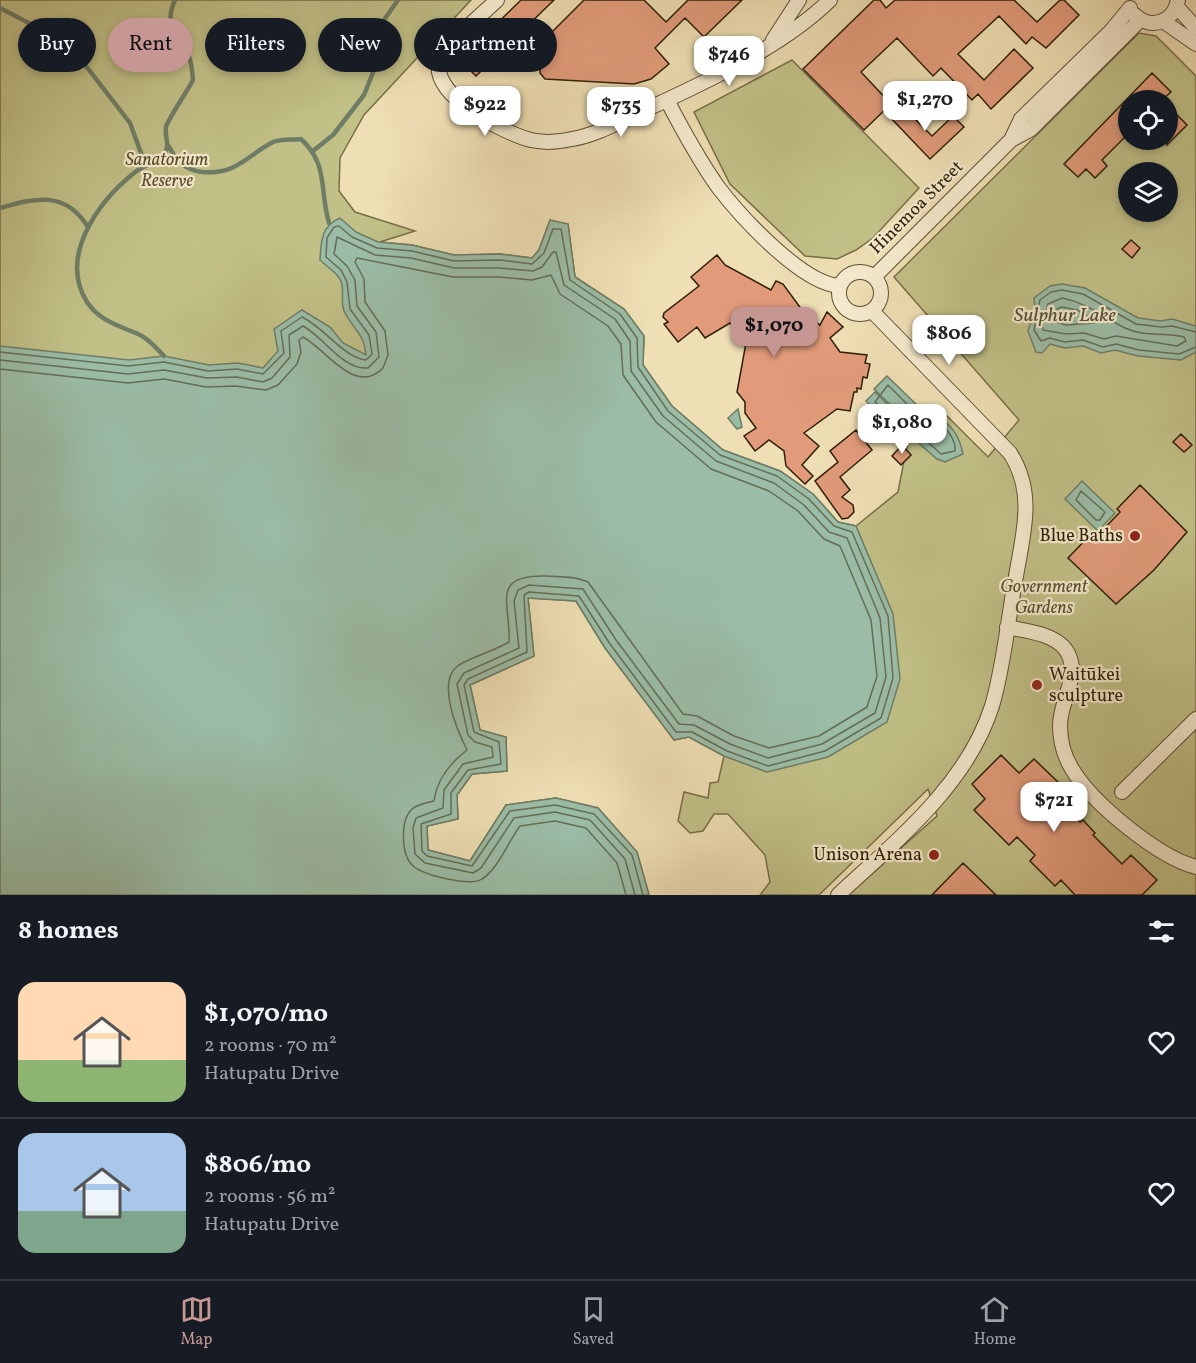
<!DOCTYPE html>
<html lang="en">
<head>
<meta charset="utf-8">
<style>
	:root { --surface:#171b24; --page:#242831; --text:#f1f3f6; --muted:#9ea1a6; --line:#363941; --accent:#c59692 }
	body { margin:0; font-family:Vollkorn,serif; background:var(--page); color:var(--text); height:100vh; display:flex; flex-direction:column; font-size:22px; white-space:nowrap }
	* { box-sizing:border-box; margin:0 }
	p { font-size:20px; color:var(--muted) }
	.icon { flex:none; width:33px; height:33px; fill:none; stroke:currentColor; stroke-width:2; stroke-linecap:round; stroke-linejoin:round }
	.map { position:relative; height:895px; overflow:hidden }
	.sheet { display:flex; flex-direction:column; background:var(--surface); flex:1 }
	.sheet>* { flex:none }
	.banner { position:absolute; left:18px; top:18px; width:600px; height:54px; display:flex; gap:12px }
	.tools { position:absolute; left:1118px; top:90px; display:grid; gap:12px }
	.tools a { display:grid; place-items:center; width:60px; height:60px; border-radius:50%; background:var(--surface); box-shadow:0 3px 9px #0003; font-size:30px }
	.price { position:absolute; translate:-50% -51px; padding:0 14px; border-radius:12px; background:#fff; color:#222; font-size:20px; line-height:39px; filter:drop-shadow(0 2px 3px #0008) }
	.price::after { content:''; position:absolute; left:50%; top:36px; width:18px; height:14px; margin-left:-9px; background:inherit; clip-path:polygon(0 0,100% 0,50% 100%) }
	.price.active { background:var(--accent); color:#111 }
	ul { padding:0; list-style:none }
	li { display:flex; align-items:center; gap:18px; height:150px; padding:0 18px }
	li+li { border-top:2px solid var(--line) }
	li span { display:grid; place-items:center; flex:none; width:168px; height:120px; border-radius:18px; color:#555 }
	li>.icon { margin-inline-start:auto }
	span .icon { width:72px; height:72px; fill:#fffc; stroke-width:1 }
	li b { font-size:26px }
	h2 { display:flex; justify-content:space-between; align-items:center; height:72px; padding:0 18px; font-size:26px }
	.tag { padding:0 21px; border-radius:27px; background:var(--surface); box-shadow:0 3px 9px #0003; font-size:21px; line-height:54px }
	.tag.active { background:var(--accent); color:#111 }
	.tab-bar { display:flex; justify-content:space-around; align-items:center; height:84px; border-top:2px solid var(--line); background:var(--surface); font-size:16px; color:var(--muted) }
	.tab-bar a { display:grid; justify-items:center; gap:3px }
	.tab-bar .active { color:var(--accent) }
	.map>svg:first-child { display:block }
	.green { fill:#c1c087; stroke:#786f46; stroke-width:1.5; fill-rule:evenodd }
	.water { fill:#9bbda7; stroke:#6f7d66; stroke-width:1.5 }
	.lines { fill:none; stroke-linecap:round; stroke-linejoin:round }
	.shore { stroke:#646e56; stroke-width:1.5 }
	.stream { stroke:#6f7d66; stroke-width:4.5 }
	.building { fill:#e19b7a; stroke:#2e1e05; stroke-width:1.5 }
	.street-casing { stroke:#5e4e31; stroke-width:16 }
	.street { stroke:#f5eace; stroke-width:14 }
	.poi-dot { fill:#8f2418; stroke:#f5eace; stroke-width:2 }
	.labels { text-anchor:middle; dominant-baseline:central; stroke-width:4.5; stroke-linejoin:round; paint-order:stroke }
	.park-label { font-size:18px; font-style:italic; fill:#5a4f2c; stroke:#f5eace }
	.street-label { font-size:18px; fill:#2e1e05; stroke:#f5eace }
	.poi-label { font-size:18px; fill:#2e1e05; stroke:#f5eace; text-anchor:end }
	.water-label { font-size:20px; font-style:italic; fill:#4f4e36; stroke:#f5eace }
</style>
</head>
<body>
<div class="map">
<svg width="1196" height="895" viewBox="0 0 1196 895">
	<rect width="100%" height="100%" fill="#efdfb4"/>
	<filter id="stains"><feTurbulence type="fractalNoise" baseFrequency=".00333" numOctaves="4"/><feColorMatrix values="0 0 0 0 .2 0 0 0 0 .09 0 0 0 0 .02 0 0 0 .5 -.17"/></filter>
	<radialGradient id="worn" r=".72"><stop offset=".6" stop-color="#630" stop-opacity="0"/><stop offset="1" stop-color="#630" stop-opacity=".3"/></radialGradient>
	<path class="green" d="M0,0H471L364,115L340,158L339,191L355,212L415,231L380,242L412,245L454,255L500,254L532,258L539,250L550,220L568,224L575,277L624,309L644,336L643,365L672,406L723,450L780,471L813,494L838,522L856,526L898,492L911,425L927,411L941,410L988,457L1019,420L894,277L1139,33L1156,36L1196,76V895H848L937,816L928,789L819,895H760L770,882L765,855L728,814H714L703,831L690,833L678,821L684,792L708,798L710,783L718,782L724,756L689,737L674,740L605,648L576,601L528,598L534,656L470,685L480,730L506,737L507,771L472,774L457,795L458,819L427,826L428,850L470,861L506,805L556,798L598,808L637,852L649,895H0ZM1128,100H1167V140H1128ZM1128,172H1167V212H1128Z
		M792,60L919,188L873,238L856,250L837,259L805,256L730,184L694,112Z"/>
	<path class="water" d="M340,218L356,232L378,242L412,245L454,255L500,254L532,258L539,250L550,220L568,224L575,277L624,309L644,336L643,365L672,406L723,450L780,471L813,494L838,522L856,526L893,614L900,679L887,722L828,757L767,772L724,756L689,737L674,740L605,648L576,601L528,598L534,656L470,685L480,730L506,737L507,771L472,774L457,795L458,819L427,826L428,850L470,861L506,805L556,798L598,808L637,852L649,895H0V346L129,360L164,356L209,365L238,363L263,368L278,351L274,329L302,310L330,327L343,343L366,355C364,334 355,331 345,313C340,304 344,295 342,285C341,275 327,267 320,260C321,242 321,226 340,218Z
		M1062,284L1085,288L1138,318L1161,321L1172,319L1196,326V352L1181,360L1138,356L1115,350L1101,353L1083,346L1065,348L1050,344L1042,353L1036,352L1028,331L1035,309L1034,298L1050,286Z
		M887,376L921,409L908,422L874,389Z
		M875,392L907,424L898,433L866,401Z
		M738,409L742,427L737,429L728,418Z
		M935,414C951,425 959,434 963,454L945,462L937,459L913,438V428L924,415Z
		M1082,481L1115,513L1098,531L1065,499Z"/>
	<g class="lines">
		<path class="shore" d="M1062,298C1088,303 1102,317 1125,328C1144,337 1165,332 1184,337L1186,341L1177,346L1116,336L1104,339L1084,333L1066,334L1043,330L1042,325L1048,304Z
			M1062,307L1077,310L1093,319L1094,323L1066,325L1056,322L1057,309Z
			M1196,332L1172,326L1161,327L1136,324L1083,294L1062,290L1051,292L1040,300L1034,330L1041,341L1050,338L1065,342L1083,340L1103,347L1116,344L1139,350L1179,354L1196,347
			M0,352L128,366L164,362L208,371L237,369L263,374L284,353L281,331L302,317C325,328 344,358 366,360L372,354L369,335L350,309L347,282L341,270L326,257L327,238L334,227L339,226L352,237L377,248L412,251L454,261L500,260L532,264L544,253L553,229H561L570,280L620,314L637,338L638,367L668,411L720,455L777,476L809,499L834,526L852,532L888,616L893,678L881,718L825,751L768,766L727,751L692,732H676L610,644L579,596L529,592L524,595L527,652L468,679L464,685L474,732L499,742L501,764L468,770L451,793V814L421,824L422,851L427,856L472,866L510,811L555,805L594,814L632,855L643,895
			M0,360L128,374L164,370L207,378L237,377L263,382L272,378L290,357L289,335L303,326C324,337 341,369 368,368L379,357L376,332L357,306L355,280L347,266L334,254L337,237L375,255L411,258L454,268H499L533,271L542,267L553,252H556L564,285L615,319L630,341L631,371L663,416L716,461L774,483L804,505L829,532L847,538L880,618L886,677L875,713L822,744L768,758L730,744L694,725L679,724L616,640L583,589L529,585L518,590L514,601L519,648L464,673L457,684L468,735L475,742L492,747L493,757L463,764L444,790L443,808L416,818L413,828L415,854L425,863L473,873L481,868L514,818L555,812L590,820L625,859L635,895
			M0,369L128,383L164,379L206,387L236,386L266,390L278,385L297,364L301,352L299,340L303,337C325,348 355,397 383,368L388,355L385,331L365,302L364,279L355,262L357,258L453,277H499L532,280L551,275L560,294L608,326L621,344L623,375L656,422L711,469L769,491L798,511L824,539L840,546L871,620L877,676L867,707L819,736L769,748L734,736L697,716L683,714L588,582C576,576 560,577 547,576C489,574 511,604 509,642C494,651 474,656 459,665C435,681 458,732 467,750C450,763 437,779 434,801C426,803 418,804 412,809C400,820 401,854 412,865C422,875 470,887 482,879C498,869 508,842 520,826L555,821L586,828L617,863L626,895
			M888,385L911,408L899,423L875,402Z
			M927,421C942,419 956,438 955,451L941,454L920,435V430Z
			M1081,491L1105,512L1100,520H1096L1076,500Z"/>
		<path class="stream" d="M0,8L46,32L86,66L130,123L145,164
			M168,145C176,160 184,170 202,172C237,175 246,156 273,142C280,139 293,140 301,139C329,165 319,189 329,223
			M313,151L333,135L364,95L374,70V34L398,0
			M0,208C35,198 65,190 88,227
			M164,356C157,349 149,339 140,335C121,326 100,322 87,302C58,256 99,201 134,173C143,165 157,163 164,154C171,144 164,137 166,127C167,121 188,90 193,80C192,71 192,61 187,52C177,31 163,27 175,0"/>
	</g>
	<path class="building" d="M521,0H554L476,76L460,60Z
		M584,0H644L666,22L688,0H742L704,37L685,18L655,48L669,64L651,79L634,84L545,79L540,73L541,43Z
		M874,0H880L886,8L895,0H1014L1037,22L1060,0H1064L1079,15L1046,48L1032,37L1026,44L999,16L958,54L984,80L1014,49L1033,68L991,109L978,94L972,100L941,68L933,76L897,38L861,72L891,104L864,130L803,69Z
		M1152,73L1171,92L1162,100H1128V134L1102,160L1107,166L1095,178L1086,169L1078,177L1064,164Z
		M900,104L932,136L953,116L964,127L930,159L888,115Z
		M1167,105L1187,125L1167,145Z
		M1131,240L1140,248L1132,258L1122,249Z
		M717,255L725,265L771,290L776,281L783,284L802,310L820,325L827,312L843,327L830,338L840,352L867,355L865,363L870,364L867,378L863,377L861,389L857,388V392H854L850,411L837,409L804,433L819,446L802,465L813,476L805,484L786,466L784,451L769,440L755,451L744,436L756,428L745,413V402L737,392L746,343L730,323L705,338L697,327L678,342L664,324L668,322L663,317L664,313L699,286L691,277Z
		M856,430L872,450L840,477L850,490L842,497L853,505L854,512L848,518L842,519L815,481L838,462L830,451Z
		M1181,434L1192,445L1184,452L1173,442Z
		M902,445L911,455L901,465L892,456Z
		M1140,485L1187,532L1154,570L1116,604L1068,558L1094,531L1098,535L1120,512L1117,509Z
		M1001,755L1019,773L1034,759L1060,784L1051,793L1080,822L1083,820L1095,833L1093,835L1122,864L1131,855L1157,880L1142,895H1075L1061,880L1055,886L1030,861L1035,855L1017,837L1009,845L974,810L985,799L972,784Z
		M963,863L996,895H932Z"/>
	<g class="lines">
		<g class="street-casing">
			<path id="street" d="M497,0C484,13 442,46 439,63C433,97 504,133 531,140C544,143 559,142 572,139C597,135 620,121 643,111C704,83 782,47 830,0
				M1177,7L1196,28
				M1135,15C1152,31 1174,21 1178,0
				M1163,21L1196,44
				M773,40L799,0
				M667,100C682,129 699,160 718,187C741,217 802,284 840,286
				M1011,140L1021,119L1110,32L1130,8
				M839 293a21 21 0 1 1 42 0a21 21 0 1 1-42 0Z
				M874,277L1011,140L1031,129L1140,20
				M1007,627C1025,631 1054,633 1066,650C1082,674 1060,700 1060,725C1060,740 1064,756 1072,769C1092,803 1158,857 1196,867
				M1122,792L1196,719
				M838,895C896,841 967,785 992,706C1004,666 1008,618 1016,576C1023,534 1036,493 1010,453L872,311"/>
		</g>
		<use href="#street" class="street"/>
	</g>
	<g class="poi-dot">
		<circle cx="1135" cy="536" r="6"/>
		<circle cx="1037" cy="685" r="6"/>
		<circle cx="934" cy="855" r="6"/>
	</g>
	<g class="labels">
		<g class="park-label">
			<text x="167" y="160">Sanatorium<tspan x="167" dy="21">Reserve</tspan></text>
			<text x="1044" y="587">Government<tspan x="1044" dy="21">Gardens</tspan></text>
		</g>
		<g class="street-label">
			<text transform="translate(917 208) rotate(-45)">Hinemoa Street</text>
		</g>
		<g class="poi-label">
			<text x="1123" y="536">Blue Baths</text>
			<text x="1049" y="675" text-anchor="start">Waitūkei<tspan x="1049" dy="21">sculpture</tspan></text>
			<text x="922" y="855">Unison Arena</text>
		</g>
		<g class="water-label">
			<text x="1065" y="316">Sulphur Lake</text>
		</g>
	</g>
	<rect width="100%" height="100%" filter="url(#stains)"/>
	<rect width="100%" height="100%" fill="url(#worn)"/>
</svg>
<div class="tools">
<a><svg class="icon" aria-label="locate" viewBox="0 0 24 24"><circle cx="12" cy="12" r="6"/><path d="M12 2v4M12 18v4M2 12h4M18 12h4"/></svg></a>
<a><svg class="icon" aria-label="layers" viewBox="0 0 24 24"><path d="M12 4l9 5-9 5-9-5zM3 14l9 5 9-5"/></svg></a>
</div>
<b class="price" style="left:729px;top:87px">$746</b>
<b class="price" style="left:925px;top:132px">$1,270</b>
<b class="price" style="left:485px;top:137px">$922</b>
<b class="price" style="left:621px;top:138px">$735</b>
<b class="price active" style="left:774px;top:358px">$1,070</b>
<b class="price" style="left:949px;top:366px">$806</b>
<b class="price" style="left:902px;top:455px">$1,080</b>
<b class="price" style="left:1054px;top:833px">$721</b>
<div class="banner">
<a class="tag">Buy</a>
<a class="tag active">Rent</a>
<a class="tag">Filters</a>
<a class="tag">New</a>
<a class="tag">Apartment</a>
</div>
</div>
<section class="sheet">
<h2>8 homes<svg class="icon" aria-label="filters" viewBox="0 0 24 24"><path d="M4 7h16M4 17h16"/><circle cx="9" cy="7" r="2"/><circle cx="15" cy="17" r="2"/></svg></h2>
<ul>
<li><span style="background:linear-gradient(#ffd9b3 65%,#8fb573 0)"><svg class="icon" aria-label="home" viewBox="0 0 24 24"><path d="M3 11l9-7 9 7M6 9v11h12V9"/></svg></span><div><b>$1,070/mo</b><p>2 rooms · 70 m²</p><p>Hatupatu Drive</p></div><svg class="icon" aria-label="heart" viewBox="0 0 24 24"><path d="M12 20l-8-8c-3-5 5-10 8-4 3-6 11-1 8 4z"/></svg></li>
<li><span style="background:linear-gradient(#a9c7e8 65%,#7fa58c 0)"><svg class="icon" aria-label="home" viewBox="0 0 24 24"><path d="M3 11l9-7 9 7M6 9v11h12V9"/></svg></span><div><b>$806/mo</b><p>2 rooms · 56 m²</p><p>Hatupatu Drive</p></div><svg class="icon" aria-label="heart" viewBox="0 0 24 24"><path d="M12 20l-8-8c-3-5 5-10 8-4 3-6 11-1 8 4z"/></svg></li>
</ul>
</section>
<nav class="tab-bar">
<a class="active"><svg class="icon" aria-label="map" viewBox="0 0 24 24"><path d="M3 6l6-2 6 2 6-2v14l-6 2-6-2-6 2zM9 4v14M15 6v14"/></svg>Map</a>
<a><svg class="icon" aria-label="saved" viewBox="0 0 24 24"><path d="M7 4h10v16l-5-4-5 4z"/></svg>Saved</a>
<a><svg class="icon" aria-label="home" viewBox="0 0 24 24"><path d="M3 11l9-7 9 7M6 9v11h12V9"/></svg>Home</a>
</nav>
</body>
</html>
